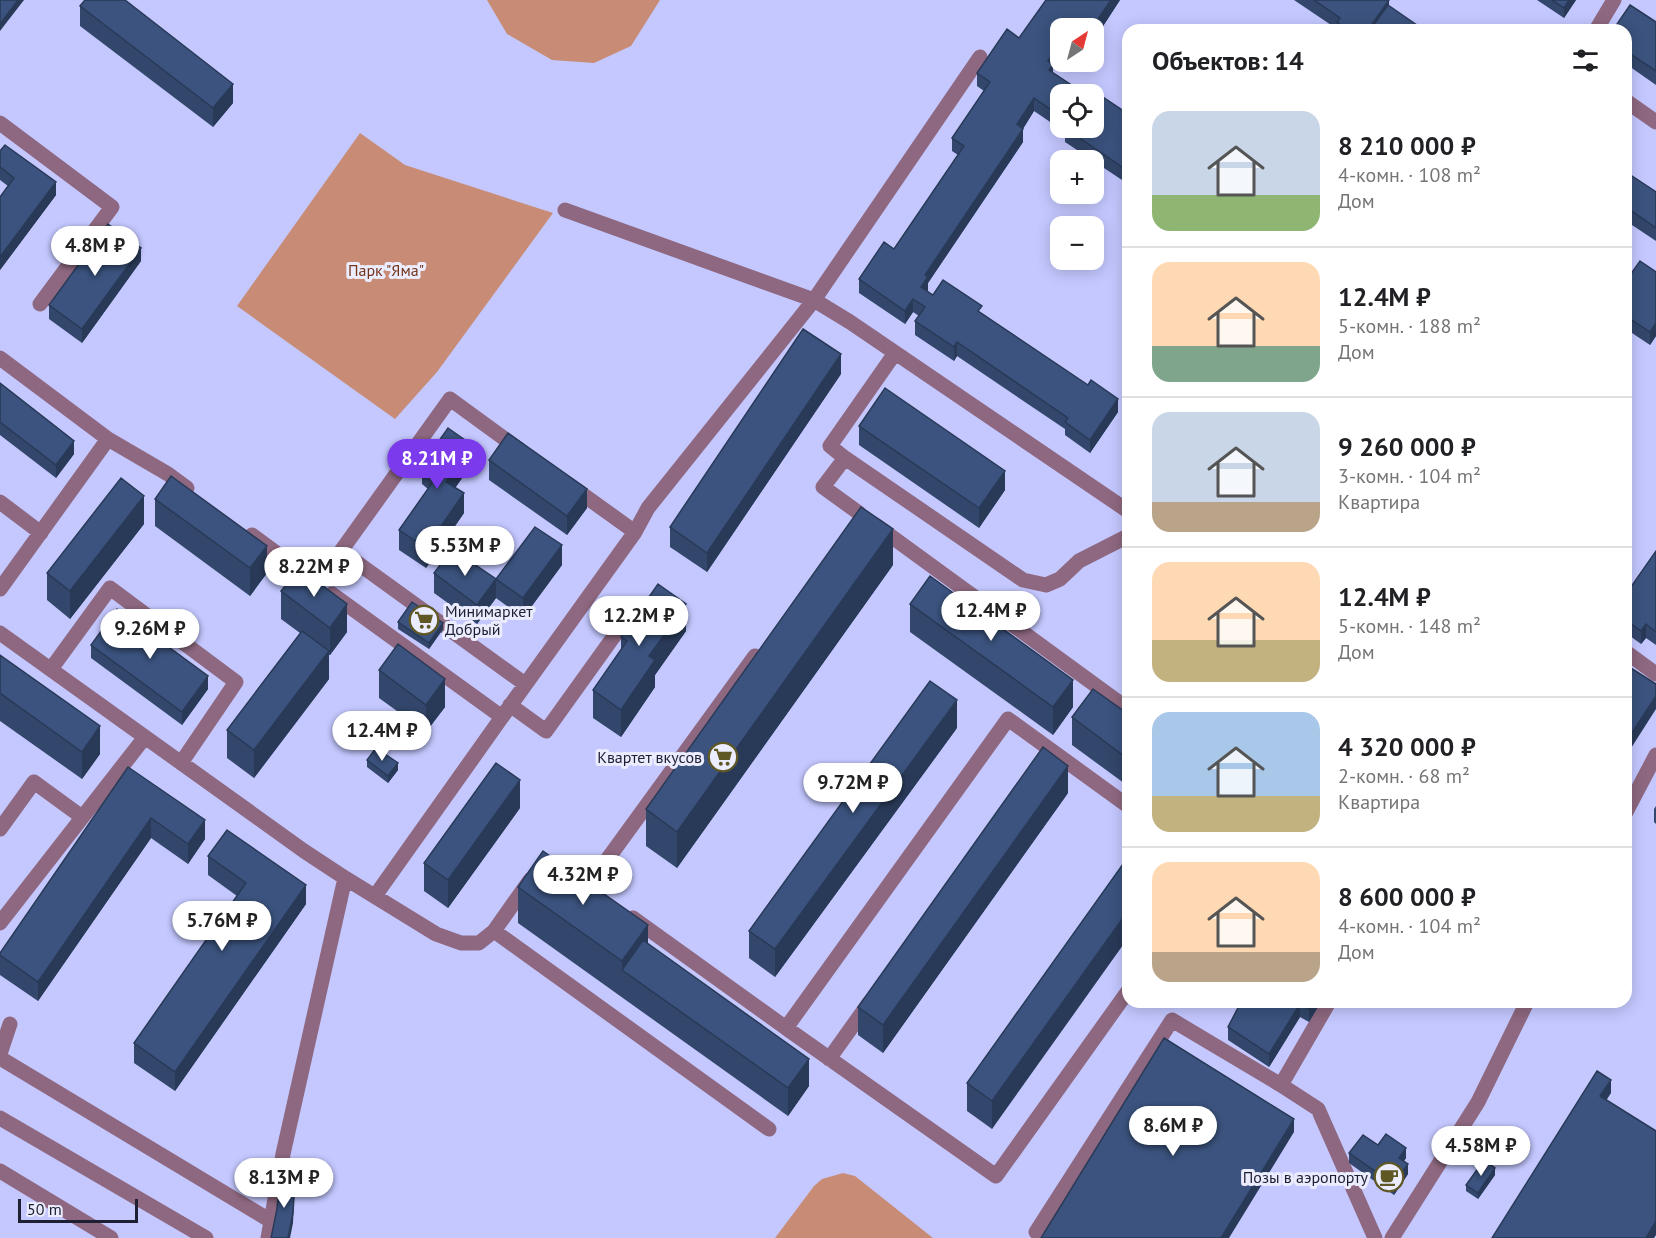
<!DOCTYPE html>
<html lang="ru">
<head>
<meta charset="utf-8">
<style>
	:root { --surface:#fff; --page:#f6f6f6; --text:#202124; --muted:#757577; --line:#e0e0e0; --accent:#7c3aed }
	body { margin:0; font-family:"PT Sans",sans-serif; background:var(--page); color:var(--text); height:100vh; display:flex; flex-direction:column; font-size:22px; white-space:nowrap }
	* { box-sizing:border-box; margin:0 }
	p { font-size:20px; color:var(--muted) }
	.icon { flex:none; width:33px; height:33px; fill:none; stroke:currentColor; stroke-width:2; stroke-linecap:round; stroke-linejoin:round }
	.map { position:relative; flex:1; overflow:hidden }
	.side { position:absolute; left:1122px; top:24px; width:510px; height:984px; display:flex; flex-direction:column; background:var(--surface); border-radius:18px; box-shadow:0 3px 15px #0003 }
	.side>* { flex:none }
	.needle { width:39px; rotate:36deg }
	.fabs { position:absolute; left:1050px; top:18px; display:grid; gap:12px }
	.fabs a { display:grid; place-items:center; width:54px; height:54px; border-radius:12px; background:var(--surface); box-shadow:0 3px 15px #0003; font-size:30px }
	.scale { position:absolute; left:18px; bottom:15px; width:120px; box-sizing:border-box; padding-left:6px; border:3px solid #1e1f33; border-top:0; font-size:16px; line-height:21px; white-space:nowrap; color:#1e1f33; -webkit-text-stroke:4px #ebedfe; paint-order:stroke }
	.price { position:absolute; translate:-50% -51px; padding:0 14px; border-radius:21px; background:#fff; color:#222; font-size:20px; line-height:39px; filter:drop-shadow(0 2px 3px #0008) }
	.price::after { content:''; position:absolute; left:50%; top:36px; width:18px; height:14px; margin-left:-9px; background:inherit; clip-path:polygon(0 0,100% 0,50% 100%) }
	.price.selected { background:var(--accent); color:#fff }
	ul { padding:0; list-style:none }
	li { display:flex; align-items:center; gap:18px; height:150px; padding:0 30px }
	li+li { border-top:2px solid var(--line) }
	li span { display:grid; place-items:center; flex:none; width:168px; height:120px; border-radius:18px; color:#555 }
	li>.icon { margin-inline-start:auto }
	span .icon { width:72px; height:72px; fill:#fffc; stroke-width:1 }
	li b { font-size:26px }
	h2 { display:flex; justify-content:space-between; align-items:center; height:72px; padding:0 30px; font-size:26px }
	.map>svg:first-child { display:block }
	.green { fill:#c88c76 }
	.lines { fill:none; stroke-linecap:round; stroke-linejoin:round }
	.minor { stroke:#8e6880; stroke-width:15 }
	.wall { fill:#33476c }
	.shaded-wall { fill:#293a58 }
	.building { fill:#3b537e; stroke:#293a58; stroke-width:1.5 }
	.labels { text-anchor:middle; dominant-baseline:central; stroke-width:6; stroke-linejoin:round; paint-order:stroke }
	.park-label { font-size:16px; fill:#75351b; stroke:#ebedfe }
	.poi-label { font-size:16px; fill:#1e1f33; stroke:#ebedfe; text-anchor:end }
</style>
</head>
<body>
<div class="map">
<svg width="1656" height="1238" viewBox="0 0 1656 1238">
	<rect width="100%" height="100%" fill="#c4c8ff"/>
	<path class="green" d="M487,0H660L631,46L594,63L552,60L507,34Z
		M360,133L405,165L553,213L437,372L395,419L237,306Z
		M843,1173L855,1176L933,1238H775L814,1186L822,1179Z"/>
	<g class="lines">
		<path class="minor" d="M1596,30L1614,0
			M1626,101L1656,122
			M0,123L112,207L40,304
			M565,210L814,300L850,322L1128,511
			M0,358L108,439L0,589
			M108,439L168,474L187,488
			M520,450L450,399L341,551L525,684
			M845,458L1023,580L1046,585L1060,579L1079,561L1128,536
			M0,502L41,533
			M859,513L823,487L845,458L830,446L895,353
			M877,526L1128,709
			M635,532L648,508L814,300L980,57
			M252,535L313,580
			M332,594L502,717L635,532L571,486
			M0,633L304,851L345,878L436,934L461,943H479L494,931L530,880
			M1626,652L1656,674
			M51,669L110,588L236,682L181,763
			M510,705L546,731L622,625
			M1626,812L1656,755
			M0,829L34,782L82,817
			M588,886L755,656
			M375,896L502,717
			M633,918L786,1028L1008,719L1128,806
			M0,923L145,737
			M494,931L769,1129
			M786,1028L996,1176L1128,991
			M0,1054L10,1024
			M0,1058L271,1221
			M829,1059L869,1003
			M1281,1085L1329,1002
			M0,1118L206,1238
			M0,1171L111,1238
			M1036,1232L1172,1020L1281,1085L1318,1109L1375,1238
			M268,1238L283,1154L345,878
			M1392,1238L1478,1102L1527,1002"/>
	</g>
	<path class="wall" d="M1120,0L1094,40V28H1060V55L1053,66V73L1060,94V128H1094L1128,114V184L1065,142V132L1034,111L1023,129V142L928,283V290L927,291L933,295L982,313L1118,412L1090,453L1065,435V429L957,356L954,361L915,335V321L919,316L913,312L905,324L859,293V279L894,249L958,155L952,151V138L984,91L977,86V73L1019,38Z
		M1294,0H1389V6L1424,30H1337V29Z
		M1537,0H1576L1564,18Z
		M80,6L233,103L213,127L80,26Z
		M1656,22V85L1626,64V30Z
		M0,151L56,195L0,270V197L8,186L0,180Z
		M1626,172L1656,192V241L1626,221Z
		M141,261L82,343L49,319V305Z
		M1656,272V336L1650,345L1626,329V281Z
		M841,374L707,572L670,547V527Z
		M0,383L74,454L56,478L0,435Z
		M859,426L1005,490L979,528L859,445Z
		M489,460L587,508L567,535L489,480Z
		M472,464L455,488L464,513L426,568L399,550V530L428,489L422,484V465Z
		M155,499L267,573L250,596L155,526Z
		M144,524L70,619L47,600V573Z
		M1656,551V645L1646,638L1641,644L1626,633V594Z
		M562,565L523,618L496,598V579Z
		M893,565L677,868L646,846V809Z
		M434,573L496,598L477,624L434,593Z
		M281,591L347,632L330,655H329V679L254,778L227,758V730L300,633L281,619Z
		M910,604L1073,707L1053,735L910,632Z
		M398,622L443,629L429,649L398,629Z
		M686,631L655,675V687L621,737L593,718V690L621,650V637Z
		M91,645L208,689L182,725L91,658Z
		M0,655L100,754L82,779L0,721Z
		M379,670L445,707L426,732L379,698Z
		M1128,714V786L1072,745V717Z
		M957,728L775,977L749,958V931Z
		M367,760L398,770L388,783L367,767Z
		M128,767L205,839L188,864L151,838L38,1001L0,975V953Z
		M1068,793L883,1053L858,1035V1007Z
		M1656,806V824L1654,822V809Z
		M520,808L448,908L424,891V863Z
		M208,856L306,904L175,1091L134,1063V1043L237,896L208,875Z
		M1128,857L992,1129L967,1111V1083Z
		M518,887L648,944L809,1086L788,1116L518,923Z
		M1241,1002H1321L1309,1022L1300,1017L1269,1067L1228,1040V1027Z
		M1378,1145L1406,1158L1404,1161L1408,1174L1394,1195L1349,1163V1153Z
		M1495,1175L1478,1199L1466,1191V1185Z"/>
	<path class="shaded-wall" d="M18,0H24L0,31V24Z
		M1111,0H1120L1094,40V28H1092Z
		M1389,0V13L1377,30H1368Z
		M1569,0H1576L1564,18V8Z
		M1060,41V55L1053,66V78L1049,83L1048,61Z
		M233,84V103L213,127V108Z
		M1034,98V111L1017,138V124Z
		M1023,129V142L928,283V290L921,301V287L925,275Z
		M56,182V195L0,270V257Z
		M141,248V261L82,343V329Z
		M913,299V312L905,324V311Z
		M1656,323V336L1650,345V332Z
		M957,342V356L954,361V347Z
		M841,354V374L707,572V553Z
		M1118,399V412L1090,453V440Z
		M74,441V454L56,478V465Z
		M472,445V464L446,501V482Z
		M1005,471V490L979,528V508Z
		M587,489V508L567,535V516Z
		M464,493V513L426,568V548Z
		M144,496V524L70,619V591Z
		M893,529V565L677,868V832Z
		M562,545V565L523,618V598Z
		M267,546V573L250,596V568Z
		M496,579V598L477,624V605Z
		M347,604V632L330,655V628Z
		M686,604V631L655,675V687L621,737V710L649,656Z
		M443,623V629L429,649V643Z
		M1646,624V638L1641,644V631Z
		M329,651V679L254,778V750Z
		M208,676V689L182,725V712Z
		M445,679V707L426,732V705Z
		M1073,680V707L1053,735V707Z
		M1656,696V709L1626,756V742Z
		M957,700V728L775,977V949Z
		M100,726V754L82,779V752Z
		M398,763V770L388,783V776Z
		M1068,766V793L883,1053V1025Z
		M520,780V808L448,908V880Z
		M151,818V838L38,1001V982Z
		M205,820V839L188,864V844Z
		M306,885V904L175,1091V1072Z
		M1128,911V938L992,1129V1101Z
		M648,925V961L622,970V961Z
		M1313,1002H1321L1309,1022V1009Z
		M1300,1004V1017L1269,1067V1054Z
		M809,1059V1086L788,1116V1088Z
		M1611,1080V1093L1600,1110V1096Z
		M1294,1119V1132L1229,1238H1221Z
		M1406,1148V1158L1399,1168V1158Z
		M1408,1164V1174L1394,1195V1184Z
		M1495,1168V1175L1478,1199V1193Z
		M295,1178L293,1223L290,1238H288Z
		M1656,1221V1235L1654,1238H1646Z"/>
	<path class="building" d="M0,0H18L0,24Z
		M85,0H125L233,84L213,108L80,6Z
		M1046,0H1111L1092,28H1060V41L1048,61L1053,65L1049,70L1085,94H1060V116L1034,98L1017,124L1023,129L925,275L928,277L921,287L933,295L943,280L982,306L978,311L1088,385L1091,380L1118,399L1090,440L1065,422L1068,418L957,342L954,347L915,321L925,307L913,299L905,311L859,279L884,242L894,249L964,146L952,138L990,82L977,73L1007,29L1019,38Z
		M1314,0H1389L1368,30H1348L1337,22L1340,18Z
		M1552,0H1569L1564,8Z
		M1388,5L1424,30H1370Z
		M1630,5L1656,22V71L1626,51V30H1613Z
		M1091,89L1128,114V171L1065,128H1094V94H1088Z
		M5,145L56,182L0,257V197L14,178L0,167V151Z
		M1626,172L1656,192V228L1626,207Z
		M108,224L141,248L82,329L49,305Z
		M1640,261L1656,272V323L1650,332L1626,316V281Z
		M803,329L841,354L707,553L670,527Z
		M0,383L74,441L56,465L0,422Z
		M885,388L1005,471L979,508L859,426Z
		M448,428L472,445L446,482L464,493L426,548L399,530L437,476L422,465Z
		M508,433L587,489L567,516L489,460Z
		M171,476L267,546L250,568L155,499Z
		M121,478L144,496L70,591L47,573Z
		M861,507L893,529L677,832L646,809Z
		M535,527L562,545L523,598L496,579Z
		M452,549L496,579L477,605L434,573Z
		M1656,551V632L1646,624L1641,631L1626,620V594Z
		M299,568L347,604L330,628L281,591Z
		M930,576L1073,680L1053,707L910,604Z
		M658,584L686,604L649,656L655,660L621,710L593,690L627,641L621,637Z
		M412,602L443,623L429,643L398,622Z
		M117,609L208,676L182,712L91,645Z
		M302,631L329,651L254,750L227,730Z
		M398,644L445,679L426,705L379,670Z
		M0,655L100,726L82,752L0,693Z
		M1626,665L1656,684V696L1626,742Z
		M930,681L957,700L775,949L749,931Z
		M1093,689L1128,714V759L1072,717Z
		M1043,747L1068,766L883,1025L858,1007Z
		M376,748L398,763L388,776L367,760Z
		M496,763L520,780L448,880L424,863Z
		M128,767L205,820L188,844L151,818L38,982L0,955V953Z
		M227,830L306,885L175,1072L134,1043L246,883L208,856Z
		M543,851L648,925L622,961L518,887Z
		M1128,857V911L992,1101L967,1083Z
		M643,940L809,1059L788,1088L622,970Z
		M1241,1002H1313L1309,1009L1300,1004L1269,1054L1228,1027Z
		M1164,1038L1294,1119L1221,1238H1041Z
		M1597,1071L1611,1080L1600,1096L1656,1131V1221L1646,1238H1492Z
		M1386,1134L1406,1148L1399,1158L1408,1164L1394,1184L1349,1153L1363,1135L1378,1145Z
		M1484,1160L1495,1168L1478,1193L1466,1185Z
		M295,1178L293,1213L288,1238H271L277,1209L280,1179Z"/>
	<defs>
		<g id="supermarket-ring" transform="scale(1.5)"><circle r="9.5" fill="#ebedfe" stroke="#5f5724" stroke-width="1.5"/><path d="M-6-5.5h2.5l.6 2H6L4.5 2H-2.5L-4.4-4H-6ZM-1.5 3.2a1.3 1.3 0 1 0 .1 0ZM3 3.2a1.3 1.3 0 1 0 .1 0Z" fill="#5f5724"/></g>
		<g id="cafe-ring" transform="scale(1.5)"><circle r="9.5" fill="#ebedfe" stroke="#5f5724" stroke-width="1.5"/><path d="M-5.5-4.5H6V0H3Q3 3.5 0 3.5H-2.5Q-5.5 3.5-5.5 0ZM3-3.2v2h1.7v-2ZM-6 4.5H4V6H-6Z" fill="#5f5724"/></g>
	</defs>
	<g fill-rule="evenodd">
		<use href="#supermarket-ring" x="424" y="620"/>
		<use href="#supermarket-ring" x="723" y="757"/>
		<use href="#cafe-ring" x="1389" y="1177"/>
	</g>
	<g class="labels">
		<g class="park-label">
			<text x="386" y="270">Парк "Яма"</text>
		</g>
		<g class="poi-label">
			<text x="445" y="611" text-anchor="start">Минимаркет<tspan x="445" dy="18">Добрый</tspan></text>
			<text x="702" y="757">Квартет вкусов</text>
			<text x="1368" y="1177">Позы в аэропорту</text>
		</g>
	</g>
</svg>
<div class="fabs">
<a><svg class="needle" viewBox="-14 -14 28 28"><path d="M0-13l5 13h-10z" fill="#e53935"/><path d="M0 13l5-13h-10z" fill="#757577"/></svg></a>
<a><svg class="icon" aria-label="locate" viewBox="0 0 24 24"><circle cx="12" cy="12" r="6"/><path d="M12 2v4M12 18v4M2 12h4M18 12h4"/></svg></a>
<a>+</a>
<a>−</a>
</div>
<div class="scale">50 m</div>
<b class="price" style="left:95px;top:277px">4.8M ₽</b>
<b class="price selected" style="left:437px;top:490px">8.21M ₽</b>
<b class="price" style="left:465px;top:577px">5.53M ₽</b>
<b class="price" style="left:314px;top:598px">8.22M ₽</b>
<b class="price" style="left:991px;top:642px">12.4M ₽</b>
<b class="price" style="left:639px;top:647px">12.2M ₽</b>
<b class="price" style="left:150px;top:660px">9.26M ₽</b>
<b class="price" style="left:382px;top:762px">12.4M ₽</b>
<b class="price" style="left:853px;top:814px">9.72M ₽</b>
<b class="price" style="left:583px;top:906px">4.32M ₽</b>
<b class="price" style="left:222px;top:952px">5.76M ₽</b>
<b class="price" style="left:1173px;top:1157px">8.6M ₽</b>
<b class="price" style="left:1481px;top:1177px">4.58M ₽</b>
<b class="price" style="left:284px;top:1209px">8.13M ₽</b>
<section class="side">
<h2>Объектов: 14<svg class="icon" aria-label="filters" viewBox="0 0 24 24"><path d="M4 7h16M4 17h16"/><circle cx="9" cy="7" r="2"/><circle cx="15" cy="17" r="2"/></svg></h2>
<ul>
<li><span style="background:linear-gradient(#c9d6e8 70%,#8fb573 0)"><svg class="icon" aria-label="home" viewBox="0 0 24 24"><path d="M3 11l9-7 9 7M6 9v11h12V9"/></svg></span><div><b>8 210 000 ₽</b><p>4-комн. · 108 m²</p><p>Дом</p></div></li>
<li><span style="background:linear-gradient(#ffd9b3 70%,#7fa58c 0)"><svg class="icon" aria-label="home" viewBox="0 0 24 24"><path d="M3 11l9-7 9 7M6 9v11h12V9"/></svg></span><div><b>12.4M ₽</b><p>5-комн. · 188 m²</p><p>Дом</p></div></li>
<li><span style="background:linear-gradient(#c9d6e8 75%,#b9a48a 0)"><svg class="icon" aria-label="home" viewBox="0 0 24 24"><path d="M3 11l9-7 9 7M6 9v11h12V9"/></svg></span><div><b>9 260 000 ₽</b><p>3-комн. · 104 m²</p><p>Квартира</p></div></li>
<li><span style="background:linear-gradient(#ffd9b3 65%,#c2b280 0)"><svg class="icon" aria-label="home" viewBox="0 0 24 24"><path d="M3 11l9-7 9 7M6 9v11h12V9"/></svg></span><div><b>12.4M ₽</b><p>5-комн. · 148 m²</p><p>Дом</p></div></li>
<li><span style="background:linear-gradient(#a9c7e8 70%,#c2b280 0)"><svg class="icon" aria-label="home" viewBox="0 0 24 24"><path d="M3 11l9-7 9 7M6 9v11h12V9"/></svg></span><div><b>4 320 000 ₽</b><p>2-комн. · 68 m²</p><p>Квартира</p></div></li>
<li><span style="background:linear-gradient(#ffd9b3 75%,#b9a48a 0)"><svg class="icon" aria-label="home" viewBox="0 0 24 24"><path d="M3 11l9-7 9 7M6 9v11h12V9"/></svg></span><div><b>8 600 000 ₽</b><p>4-комн. · 104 m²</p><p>Дом</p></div></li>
</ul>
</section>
</div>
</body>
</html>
